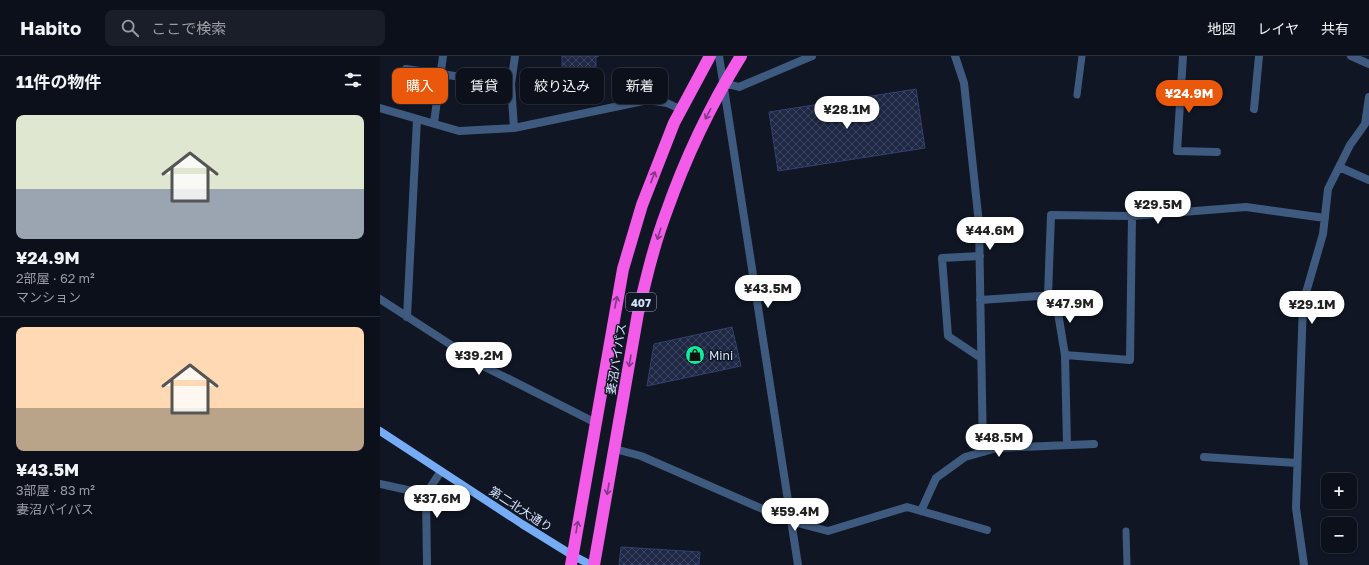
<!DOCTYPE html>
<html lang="ja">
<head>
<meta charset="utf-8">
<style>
	:root { --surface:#0c101b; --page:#1a1e28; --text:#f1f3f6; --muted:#9a9da3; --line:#2c303a; --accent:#ea580c }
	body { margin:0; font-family:"Golos Text","Noto Sans JP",sans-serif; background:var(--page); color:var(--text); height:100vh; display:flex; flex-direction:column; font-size:15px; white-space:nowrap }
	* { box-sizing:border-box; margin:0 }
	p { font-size:13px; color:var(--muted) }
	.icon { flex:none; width:22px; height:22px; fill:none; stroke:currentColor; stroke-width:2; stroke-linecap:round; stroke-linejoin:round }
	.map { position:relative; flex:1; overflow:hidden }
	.details { display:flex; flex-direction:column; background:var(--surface); width:380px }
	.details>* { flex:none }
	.banner { position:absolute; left:12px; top:12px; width:380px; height:36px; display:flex; gap:8px }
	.fabs { position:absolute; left:941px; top:417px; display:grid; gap:8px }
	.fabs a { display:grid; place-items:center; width:36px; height:36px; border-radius:8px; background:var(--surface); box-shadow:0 1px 3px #0004,0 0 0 1px var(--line); font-size:20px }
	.price { position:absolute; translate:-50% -34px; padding:0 9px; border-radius:14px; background:#fff; color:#222; font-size:13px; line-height:26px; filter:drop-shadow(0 1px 2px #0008) }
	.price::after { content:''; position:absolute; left:50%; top:24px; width:12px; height:9px; margin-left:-6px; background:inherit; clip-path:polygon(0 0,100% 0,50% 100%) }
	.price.selected { background:var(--accent); color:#fff }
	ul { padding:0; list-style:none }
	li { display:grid; align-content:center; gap:8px; height:212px; padding:0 16px }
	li+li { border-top:1px solid var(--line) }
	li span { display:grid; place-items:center; height:124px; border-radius:8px; color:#555 }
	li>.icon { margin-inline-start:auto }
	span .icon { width:72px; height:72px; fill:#fffc; stroke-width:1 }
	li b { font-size:17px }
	h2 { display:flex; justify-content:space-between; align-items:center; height:48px; padding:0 16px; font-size:17px }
	.pill { padding:0 14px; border-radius:8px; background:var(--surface); box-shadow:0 1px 3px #0004,0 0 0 1px var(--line); font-size:14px; line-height:36px }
	.pill.selected { background:var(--accent); color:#fff }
	header { display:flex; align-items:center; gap:24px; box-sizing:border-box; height:56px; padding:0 20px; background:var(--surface); border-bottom:1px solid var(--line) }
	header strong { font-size:19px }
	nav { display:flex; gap:22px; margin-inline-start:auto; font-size:14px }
	.search { width:280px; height:36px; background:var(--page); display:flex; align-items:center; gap:10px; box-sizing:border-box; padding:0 14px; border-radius:8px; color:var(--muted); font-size:15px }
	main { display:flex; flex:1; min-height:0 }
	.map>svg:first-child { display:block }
	.building { fill:url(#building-cross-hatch); stroke:#32416e }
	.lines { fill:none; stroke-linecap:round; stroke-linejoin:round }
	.lane { stroke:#3f5a7f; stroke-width:7 }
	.street { stroke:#3f5a7f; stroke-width:8 }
	.secondary { stroke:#75acf5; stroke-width:8 }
	.highway { stroke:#f35be9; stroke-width:12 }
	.oneway { stroke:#823886 }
	.labels { text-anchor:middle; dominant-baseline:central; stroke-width:3; stroke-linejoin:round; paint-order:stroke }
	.shield { fill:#101624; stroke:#9ba6bb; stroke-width:1 }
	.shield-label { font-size:11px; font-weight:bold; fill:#d6e3fc }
	.poi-label { font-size:12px; fill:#d6e3fc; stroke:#101624; text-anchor:start }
	.street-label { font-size:12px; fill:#d6e3fc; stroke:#101624 }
</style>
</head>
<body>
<header>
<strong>Habito</strong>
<div class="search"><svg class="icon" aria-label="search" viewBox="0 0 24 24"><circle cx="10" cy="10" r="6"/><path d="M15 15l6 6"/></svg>ここで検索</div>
<nav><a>地図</a><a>レイヤ</a><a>共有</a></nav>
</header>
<main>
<section class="details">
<h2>11件の物件<svg class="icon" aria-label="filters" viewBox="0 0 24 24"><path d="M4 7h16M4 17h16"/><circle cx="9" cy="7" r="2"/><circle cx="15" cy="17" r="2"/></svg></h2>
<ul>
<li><span style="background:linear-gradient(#dfe7d0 60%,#9aa5b1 0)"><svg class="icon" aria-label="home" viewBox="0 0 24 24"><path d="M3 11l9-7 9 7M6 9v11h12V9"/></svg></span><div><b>¥24.9M</b><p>2部屋 · 62 m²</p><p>マンション</p></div></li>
<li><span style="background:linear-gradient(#ffd9b3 65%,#b9a48a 0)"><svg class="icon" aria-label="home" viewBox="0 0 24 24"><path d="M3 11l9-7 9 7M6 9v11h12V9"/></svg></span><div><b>¥43.5M</b><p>3部屋 · 83 m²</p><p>妻沼バイパス</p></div></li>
</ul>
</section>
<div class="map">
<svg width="989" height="509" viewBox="0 0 989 509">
	<defs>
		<pattern id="building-cross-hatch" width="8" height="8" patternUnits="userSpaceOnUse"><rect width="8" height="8" fill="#1e2744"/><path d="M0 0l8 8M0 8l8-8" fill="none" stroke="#3e4660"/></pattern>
	</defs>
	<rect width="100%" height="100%" fill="#101624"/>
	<path class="building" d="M182,0H219L216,1V21H182Z
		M536,33L545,92L398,115L389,56Z
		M352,271L361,310L267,330L274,288Z
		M241,491L320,496L319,509H239Z"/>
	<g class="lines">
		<path class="lane" d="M697,39L702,0
			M746,475L747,509"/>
		<path class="street" d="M339,0L418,509
			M575,0L584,27L599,168L603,396
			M803,0L797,95L837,96
			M971,0L989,8
			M26,13L131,28
			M344,27L359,31L432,0
			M0,52L79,75L134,72L268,44L287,47L302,54
			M874,53L879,0
			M54,67L63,0
			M134,72L131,28L135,0
			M959,111L989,124
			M600,200L562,202L568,280L601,302
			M668,239L671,159L752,160L866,151L945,162
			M0,243L105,311L216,367
			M600,244L675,239L685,299L687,389
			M27,261L37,63
			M685,299L750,304L752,160
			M235,393L261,400L410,465L448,475L527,451L607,474
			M824,401L917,407
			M0,428L46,438
			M541,455L556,422L585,401L617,392L714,388
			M47,509L46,438L61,415
			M924,509L916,452L923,247L943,178L948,133L970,89L985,68L989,41"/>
		<path class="secondary" d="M0,375L142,468L192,499L211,509"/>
		<path class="highway" d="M191,509L243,213L262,149L294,67L330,0
			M214,509L258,257C266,223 274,189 286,157C305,103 331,48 361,0"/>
	</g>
	<defs><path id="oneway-shaft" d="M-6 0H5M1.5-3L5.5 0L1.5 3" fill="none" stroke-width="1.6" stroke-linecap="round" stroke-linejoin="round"/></defs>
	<g class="oneway">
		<use href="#oneway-shaft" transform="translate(328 58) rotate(117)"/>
		<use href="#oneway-shaft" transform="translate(273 121) rotate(-69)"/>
		<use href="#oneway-shaft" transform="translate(279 178) rotate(107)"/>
		<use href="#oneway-shaft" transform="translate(236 246) rotate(-79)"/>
		<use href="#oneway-shaft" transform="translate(250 305) rotate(99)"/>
		<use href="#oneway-shaft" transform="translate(228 433) rotate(100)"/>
		<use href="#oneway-shaft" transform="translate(197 471) rotate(-80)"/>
	</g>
	<defs>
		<g id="shop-disc" transform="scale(1)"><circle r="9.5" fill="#11ed9f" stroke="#101624"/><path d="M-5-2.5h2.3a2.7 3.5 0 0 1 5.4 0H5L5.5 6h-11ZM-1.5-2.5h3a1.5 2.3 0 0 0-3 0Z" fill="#111"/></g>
	</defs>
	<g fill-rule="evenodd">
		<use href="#shop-disc" x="315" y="299"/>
	</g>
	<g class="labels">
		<rect class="shield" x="246" y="237" width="30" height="18" rx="3"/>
		<g class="shield-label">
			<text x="261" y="246">407</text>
		</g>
		<g class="poi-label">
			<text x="329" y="299">Mini</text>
		</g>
		<g class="street-label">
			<text transform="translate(236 303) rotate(-81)">妻沼バイパス</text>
			<text transform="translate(141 453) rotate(33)">第二北大通り</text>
		</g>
	</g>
</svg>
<div class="fabs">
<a>+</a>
<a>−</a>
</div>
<b class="price selected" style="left:809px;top:58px">¥24.9M</b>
<b class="price" style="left:467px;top:74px">¥28.1M</b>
<b class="price" style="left:778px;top:169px">¥29.5M</b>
<b class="price" style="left:610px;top:195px">¥44.6M</b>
<b class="price" style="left:388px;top:253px">¥43.5M</b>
<b class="price" style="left:690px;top:268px">¥47.9M</b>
<b class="price" style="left:932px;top:269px">¥29.1M</b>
<b class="price" style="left:99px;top:320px">¥39.2M</b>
<b class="price" style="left:619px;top:402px">¥48.5M</b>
<b class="price" style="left:57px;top:463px">¥37.6M</b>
<b class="price" style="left:415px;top:476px">¥59.4M</b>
<div class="banner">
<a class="pill selected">購入</a>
<a class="pill">賃貸</a>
<a class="pill">絞り込み</a>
<a class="pill">新着</a>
</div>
</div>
</main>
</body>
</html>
